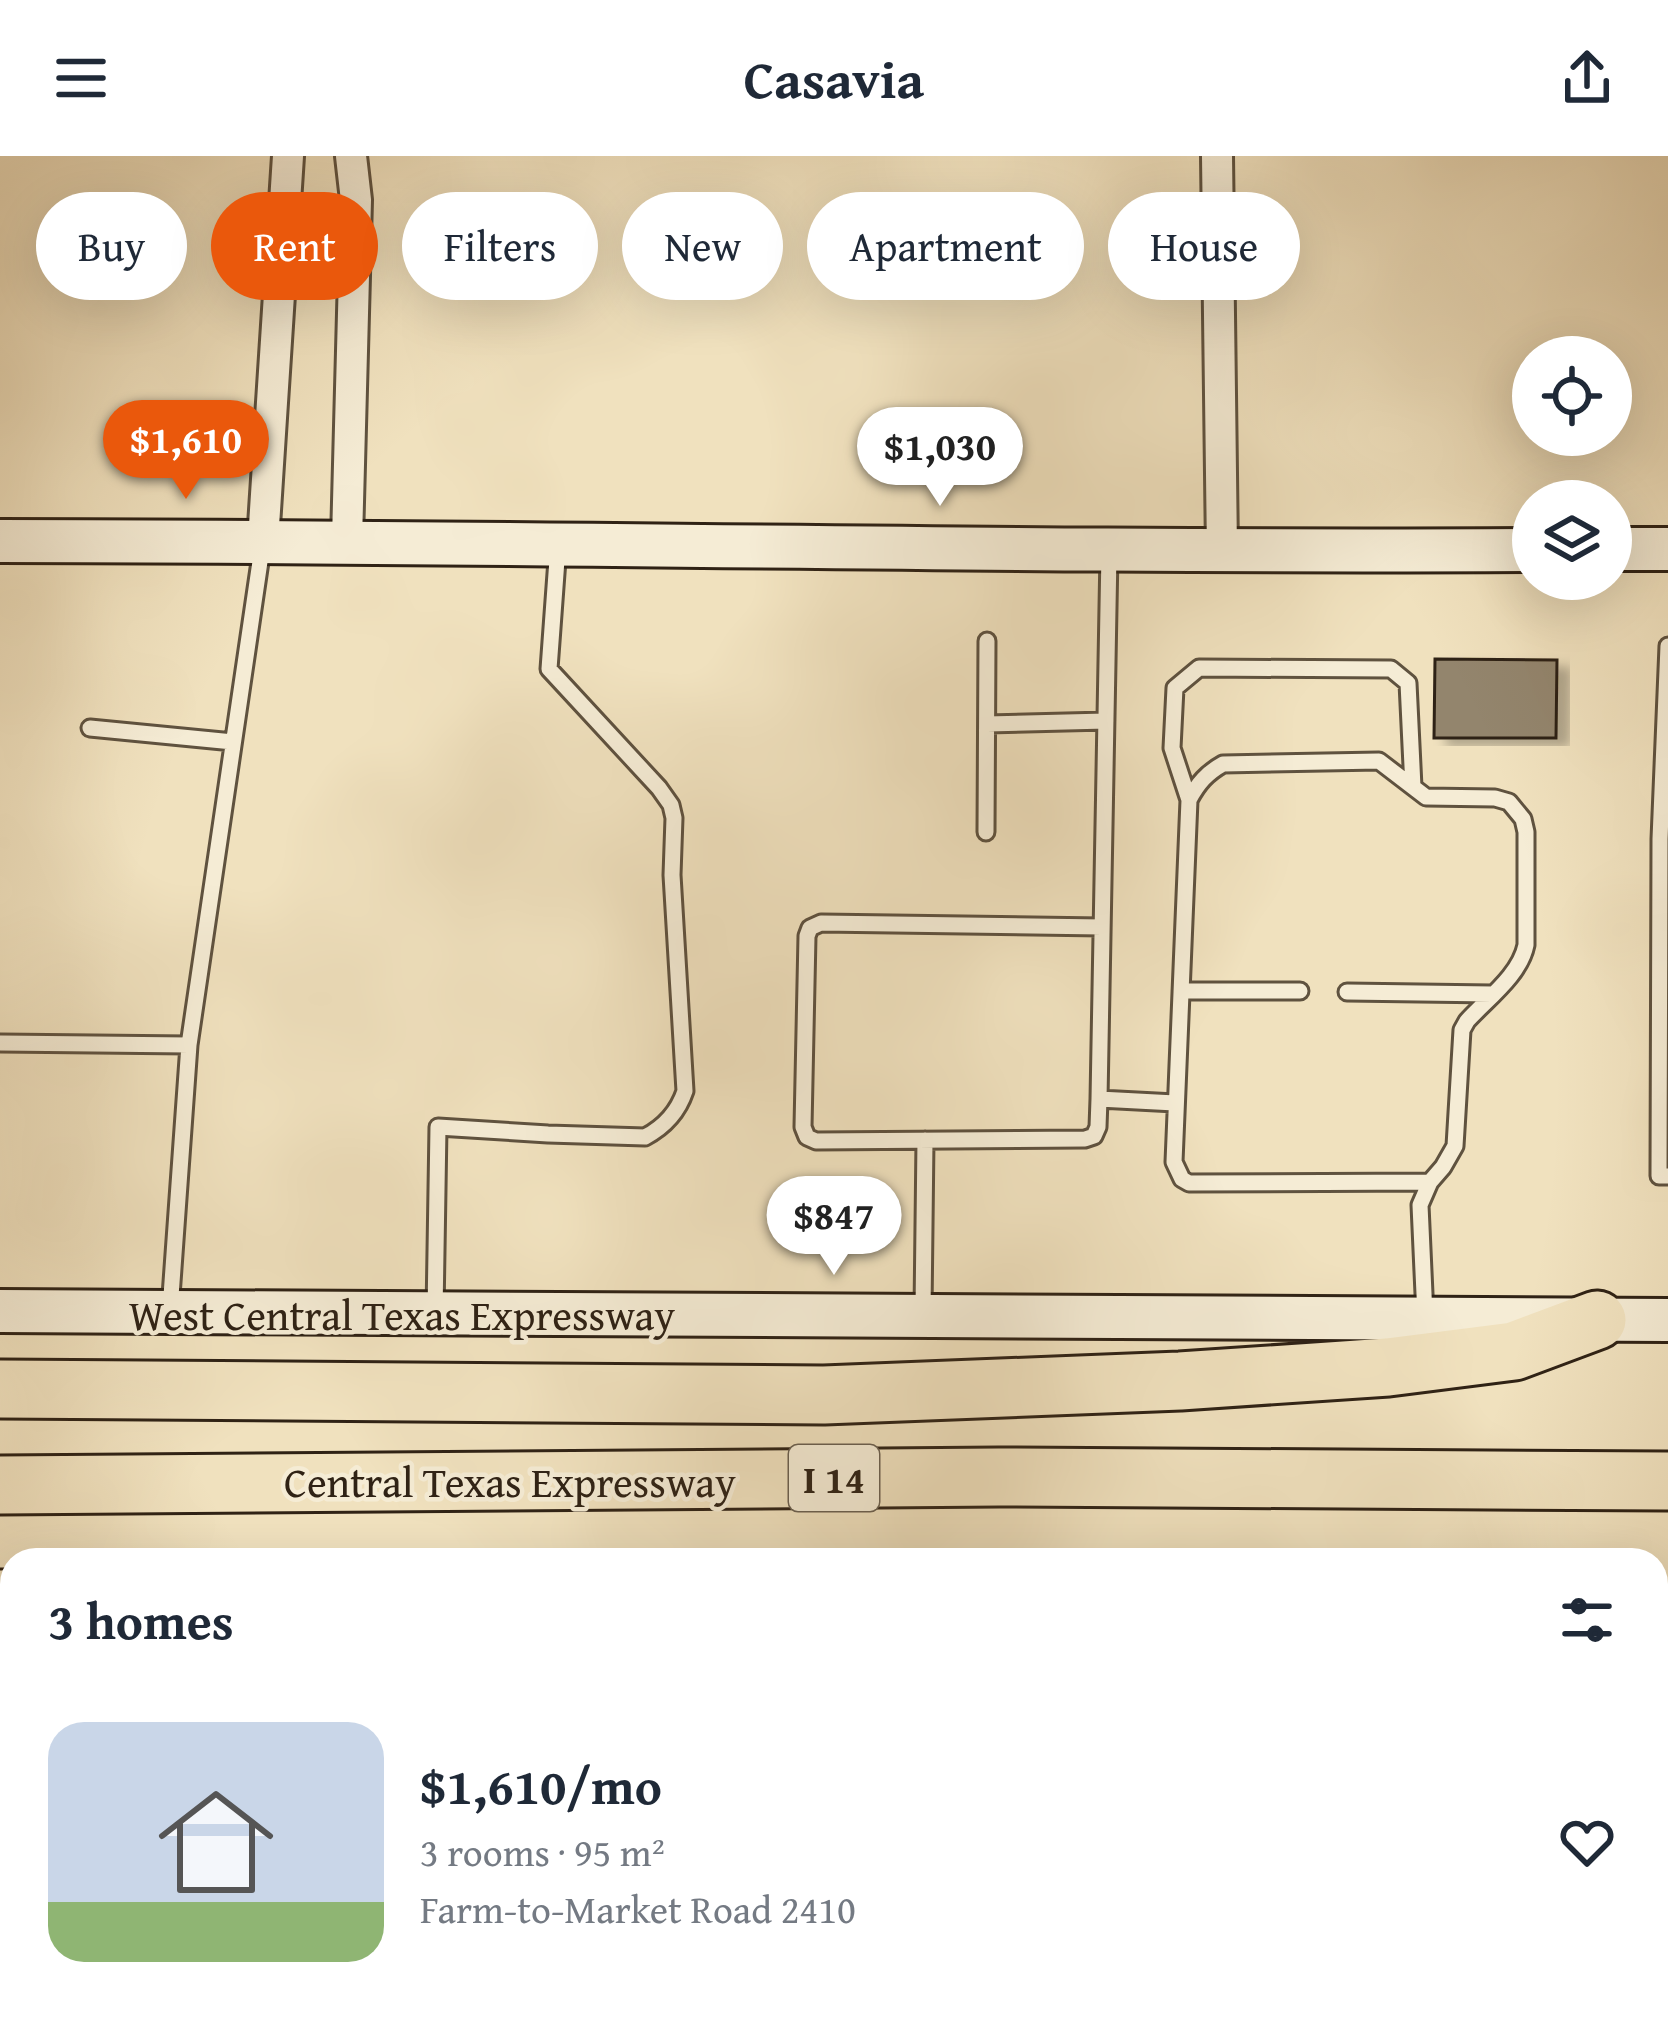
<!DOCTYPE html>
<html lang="en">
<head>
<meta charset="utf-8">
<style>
	:root { --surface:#fff; --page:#f6f6f7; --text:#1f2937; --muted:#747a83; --accent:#ea580c }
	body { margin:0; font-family:"Gentium Book Plus",serif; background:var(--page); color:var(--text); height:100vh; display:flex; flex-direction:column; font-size:45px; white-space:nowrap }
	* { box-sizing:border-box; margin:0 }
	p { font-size:39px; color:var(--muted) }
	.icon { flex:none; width:66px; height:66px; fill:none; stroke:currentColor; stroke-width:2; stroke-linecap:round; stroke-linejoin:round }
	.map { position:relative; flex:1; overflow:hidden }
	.drawer { position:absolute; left:0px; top:1392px; width:1668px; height:471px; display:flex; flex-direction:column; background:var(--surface); border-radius:36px 36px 0 0; box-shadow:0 12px 48px #0002 }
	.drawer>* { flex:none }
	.banner { position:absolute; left:36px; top:36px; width:1596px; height:108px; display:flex; gap:24px }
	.buttons { position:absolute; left:1512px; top:180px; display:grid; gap:24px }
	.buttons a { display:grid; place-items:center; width:120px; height:120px; border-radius:50%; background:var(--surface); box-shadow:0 12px 48px #0002; font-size:60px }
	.price { position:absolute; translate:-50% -102px; padding:0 27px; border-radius:42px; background:#fff; color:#222; font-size:39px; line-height:78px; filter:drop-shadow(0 3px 6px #0008) }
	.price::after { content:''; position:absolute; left:50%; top:72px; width:36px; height:27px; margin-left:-18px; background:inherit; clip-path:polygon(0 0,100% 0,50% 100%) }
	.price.active { background:var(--accent); color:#fff }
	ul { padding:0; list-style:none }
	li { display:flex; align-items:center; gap:36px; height:300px; padding:0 48px }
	li span { display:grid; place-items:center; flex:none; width:336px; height:240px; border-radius:36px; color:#555 }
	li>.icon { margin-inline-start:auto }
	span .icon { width:144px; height:144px; fill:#fffc; stroke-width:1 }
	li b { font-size:51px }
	h2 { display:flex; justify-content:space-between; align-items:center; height:144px; padding:0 48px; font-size:51px }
	.chip { padding:0 42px; border-radius:54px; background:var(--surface); box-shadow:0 12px 48px #0002; font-size:42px; line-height:108px }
	.chip.active { background:var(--accent); color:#fff }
	header { display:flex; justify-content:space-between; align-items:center; height:156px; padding:0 48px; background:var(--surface); font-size:54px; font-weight:800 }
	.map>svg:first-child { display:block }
	.building { fill:#93856d; stroke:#2f2215; stroke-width:3; filter:url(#shadow) }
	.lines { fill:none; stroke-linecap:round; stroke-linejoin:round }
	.lane-casing { stroke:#5f523f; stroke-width:21 }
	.street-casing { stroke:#5f523f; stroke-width:36 }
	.secondary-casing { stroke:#2f2215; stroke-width:48 }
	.highway-casing { stroke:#2f2215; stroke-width:63 }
	.lane { stroke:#f5ecd5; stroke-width:15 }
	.street { stroke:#f5ecd5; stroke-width:30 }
	.secondary { stroke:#f5ecd5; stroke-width:42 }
	.highway { stroke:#f0e1be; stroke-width:57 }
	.labels { text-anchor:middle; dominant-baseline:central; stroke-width:9; stroke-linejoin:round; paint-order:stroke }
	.shield { fill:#f5ecd5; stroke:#6a5f4f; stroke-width:3 }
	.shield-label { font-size:39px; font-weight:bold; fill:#2f2215 }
	.street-label { font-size:42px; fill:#2f2215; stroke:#f5ecd5 }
</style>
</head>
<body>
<header><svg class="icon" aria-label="menu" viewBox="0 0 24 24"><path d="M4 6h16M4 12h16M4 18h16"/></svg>Casavia<svg class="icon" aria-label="share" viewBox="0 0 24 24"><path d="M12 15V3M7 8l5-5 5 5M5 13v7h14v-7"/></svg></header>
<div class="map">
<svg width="1668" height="1861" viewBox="0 0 1668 1861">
	<defs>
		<filter id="shadow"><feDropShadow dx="13" dy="8" stdDeviation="6" flood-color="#0004"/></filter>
	</defs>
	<rect width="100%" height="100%" fill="#f0e1be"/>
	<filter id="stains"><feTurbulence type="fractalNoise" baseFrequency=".00167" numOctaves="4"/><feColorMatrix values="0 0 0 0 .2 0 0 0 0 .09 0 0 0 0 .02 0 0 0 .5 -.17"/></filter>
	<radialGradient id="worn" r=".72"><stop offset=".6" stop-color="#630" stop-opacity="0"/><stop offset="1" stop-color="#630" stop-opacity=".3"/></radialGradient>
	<path class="building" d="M1435,503L1557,504L1556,582H1434Z"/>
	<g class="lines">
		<g class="lane-casing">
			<path id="lane" d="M1668,490L1660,683L1659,1020H1668
				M987,568L1106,565
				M90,572L233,586
				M1189,644L1172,592L1175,532L1199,512L1391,513L1408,527L1413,631
				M986,676L987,485
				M1102,771L821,767L810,772L807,780L803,971L807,981L816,985L1085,983L1094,980L1098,971L1099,943L1109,397
				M1181,835H1300
				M1347,836L1492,838
				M0,887L189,889
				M1099,943L1175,947
				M170,1154L189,889L262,392
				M923,1155L925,984
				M435,1157L438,971L548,978L645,981C664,971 678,956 685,935L672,719L674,662L671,649L659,632L549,513L558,390
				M1425,1160L1420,1049L1430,1026L1443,1011L1455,990L1462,874L1467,865C1487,843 1520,819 1526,789V676L1523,663L1509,646L1495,642L1426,641L1379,605L1223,608C1207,617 1198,627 1189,644L1174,1006L1182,1023L1189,1027L1430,1026
				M1258,1851V1861
				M1567,1851L1568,1861
				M1336,1861V1851"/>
		</g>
		<g class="street-casing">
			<path id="street" d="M1217,0L1222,396
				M347,384L356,44L351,0
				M263,385L288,0"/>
		</g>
		<g class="secondary-casing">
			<path id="secondary" d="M0,385C511,385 1022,397 1533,394
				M1611,393H1668
				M0,1155L1668,1164
				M0,1613H12
				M1656,1620L1668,1621"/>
		</g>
		<g class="highway-casing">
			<path id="highway" d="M0,1233L824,1239L1180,1225L1388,1211L1514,1195L1597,1164
				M0,1329L999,1321L1668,1325
				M0,1443H12
				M1656,1469H1668
				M0,1571L12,1572"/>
		</g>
		<use href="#lane" class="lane"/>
		<use href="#street" class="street"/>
		<use href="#secondary" class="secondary"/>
		<use href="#highway" class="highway"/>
	</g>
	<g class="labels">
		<rect class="shield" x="789" y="1289" width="90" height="66" rx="9"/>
		<g class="shield-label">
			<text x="834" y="1322">I 14</text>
		</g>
		<g class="street-label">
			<text x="402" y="1158">West Central Texas Expressway</text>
			<text x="510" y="1325">Central Texas Expressway</text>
		</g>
	</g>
	<rect width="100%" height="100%" filter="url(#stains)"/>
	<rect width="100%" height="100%" fill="url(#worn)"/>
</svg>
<div class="buttons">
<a><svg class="icon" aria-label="locate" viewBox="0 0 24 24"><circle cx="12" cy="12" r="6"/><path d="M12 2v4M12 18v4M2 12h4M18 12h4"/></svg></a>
<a><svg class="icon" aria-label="layers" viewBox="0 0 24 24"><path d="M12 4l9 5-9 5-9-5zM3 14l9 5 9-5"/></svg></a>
</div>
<b class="price active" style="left:186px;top:346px">$1,610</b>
<b class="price" style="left:940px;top:353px">$1,030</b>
<b class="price" style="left:834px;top:1122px">$847</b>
<div class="banner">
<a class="chip">Buy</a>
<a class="chip active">Rent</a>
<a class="chip">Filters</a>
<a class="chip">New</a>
<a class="chip">Apartment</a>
<a class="chip">House</a>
</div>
<section class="drawer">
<h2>3 homes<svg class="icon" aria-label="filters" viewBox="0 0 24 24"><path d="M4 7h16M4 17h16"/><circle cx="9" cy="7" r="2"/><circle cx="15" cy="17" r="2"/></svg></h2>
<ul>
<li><span style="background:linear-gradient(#c9d6e8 75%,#8fb573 0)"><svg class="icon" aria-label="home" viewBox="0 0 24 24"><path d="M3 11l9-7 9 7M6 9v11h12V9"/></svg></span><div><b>$1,610/mo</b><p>3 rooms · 95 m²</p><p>Farm-to-Market Road 2410</p></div><svg class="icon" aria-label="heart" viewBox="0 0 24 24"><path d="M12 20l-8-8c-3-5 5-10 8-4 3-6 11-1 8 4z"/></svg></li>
</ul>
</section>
</div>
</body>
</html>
